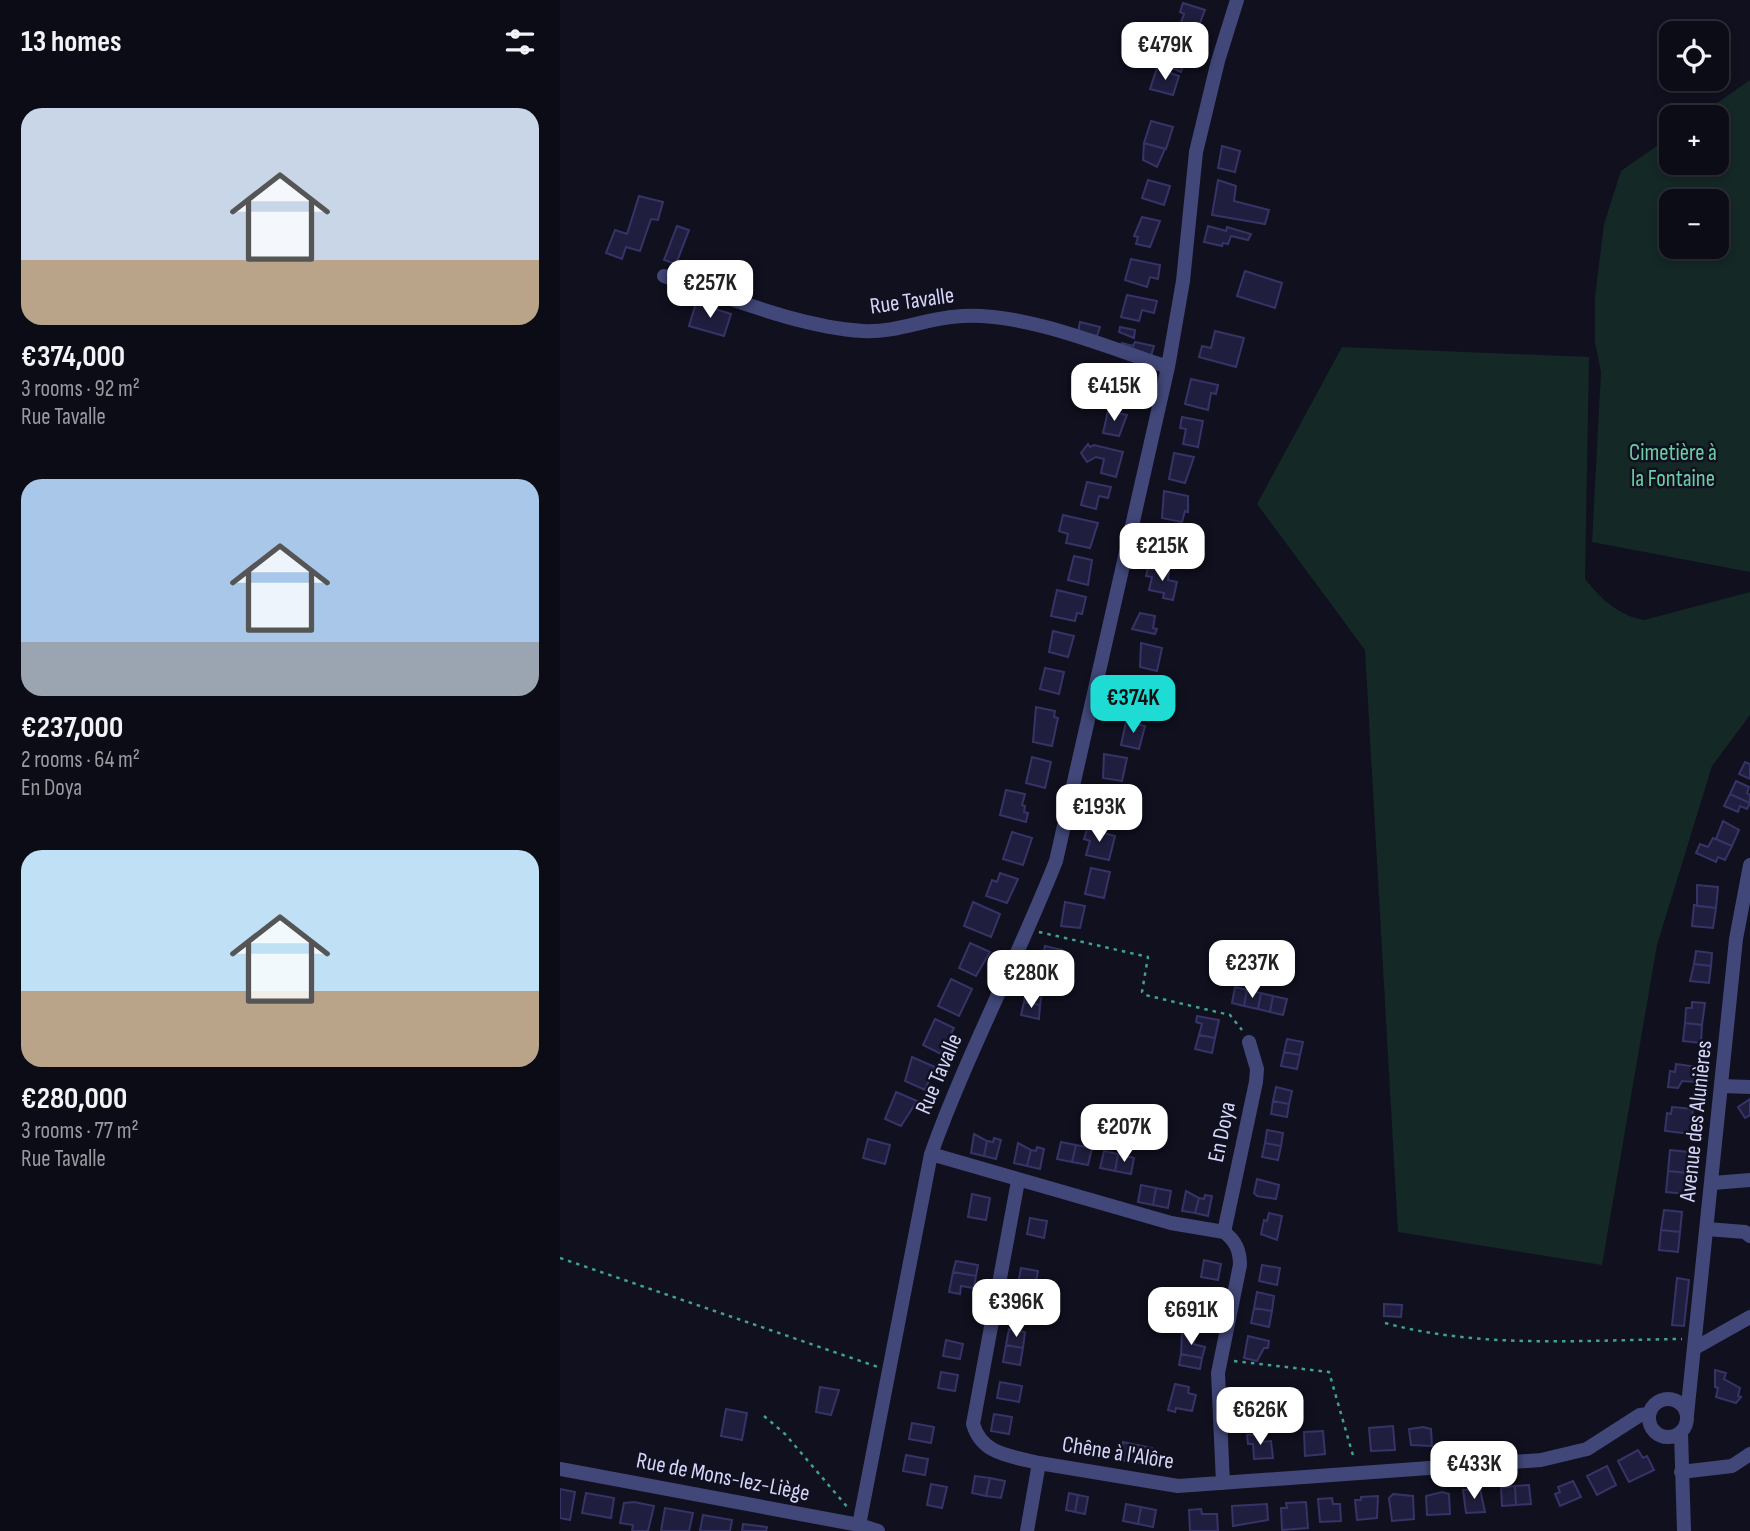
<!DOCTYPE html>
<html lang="en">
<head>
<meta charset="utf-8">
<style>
	:root { --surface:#0c0c17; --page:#151520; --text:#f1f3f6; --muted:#9a9ba1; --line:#2c2c36; --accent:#1edbd3 }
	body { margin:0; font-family:"Sofia Sans Condensed",sans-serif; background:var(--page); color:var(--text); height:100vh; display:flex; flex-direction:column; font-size:26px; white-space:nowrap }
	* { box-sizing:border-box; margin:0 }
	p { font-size:23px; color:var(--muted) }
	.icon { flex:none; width:38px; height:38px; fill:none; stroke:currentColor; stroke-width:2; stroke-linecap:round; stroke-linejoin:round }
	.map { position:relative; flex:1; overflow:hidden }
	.side { display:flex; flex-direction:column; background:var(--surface); width:560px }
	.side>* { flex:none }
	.controls { position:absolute; left:1099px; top:21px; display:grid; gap:14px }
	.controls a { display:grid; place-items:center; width:70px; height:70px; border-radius:14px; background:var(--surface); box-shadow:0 4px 10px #0003,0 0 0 2px var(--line); font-size:35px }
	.price { position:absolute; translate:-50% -60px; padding:0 16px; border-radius:14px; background:#fff; color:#222; font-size:23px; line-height:46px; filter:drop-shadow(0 2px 4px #0008) }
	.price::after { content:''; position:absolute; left:50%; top:42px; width:21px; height:16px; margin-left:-10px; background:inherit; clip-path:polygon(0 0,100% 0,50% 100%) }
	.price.current { background:var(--accent); color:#111 }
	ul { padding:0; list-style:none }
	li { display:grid; align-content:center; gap:14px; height:371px; padding:0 21px }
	li span { display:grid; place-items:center; height:217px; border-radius:21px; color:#555 }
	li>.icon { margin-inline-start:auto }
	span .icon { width:126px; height:126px; fill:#fffc; stroke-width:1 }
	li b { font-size:30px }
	h2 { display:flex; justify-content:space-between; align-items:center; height:84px; padding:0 21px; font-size:30px }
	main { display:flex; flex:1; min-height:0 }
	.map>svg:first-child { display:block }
	.green { fill:#142825; fill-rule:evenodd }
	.building { fill:#201e3e; stroke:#363467; stroke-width:2 }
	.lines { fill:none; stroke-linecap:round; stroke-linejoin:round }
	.path { stroke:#3ea38e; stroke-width:2.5; stroke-dasharray:3.5 5; stroke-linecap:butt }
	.minor { stroke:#414778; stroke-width:14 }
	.labels { text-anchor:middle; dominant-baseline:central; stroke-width:5; stroke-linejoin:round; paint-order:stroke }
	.street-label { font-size:23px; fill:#d4d5f9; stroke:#10101f }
	.park-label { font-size:23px; fill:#6acfa7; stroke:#10101f }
</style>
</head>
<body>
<main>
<section class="side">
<h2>13 homes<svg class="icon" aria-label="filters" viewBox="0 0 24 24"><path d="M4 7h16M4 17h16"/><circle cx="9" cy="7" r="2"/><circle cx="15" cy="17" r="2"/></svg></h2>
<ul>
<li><span style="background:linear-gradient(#c9d6e8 70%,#b9a48a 0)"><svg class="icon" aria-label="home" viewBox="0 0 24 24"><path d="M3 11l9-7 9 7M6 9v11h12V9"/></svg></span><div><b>€374,000</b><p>3 rooms · 92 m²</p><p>Rue Tavalle</p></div></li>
<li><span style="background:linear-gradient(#a9c7e8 75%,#9aa5b1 0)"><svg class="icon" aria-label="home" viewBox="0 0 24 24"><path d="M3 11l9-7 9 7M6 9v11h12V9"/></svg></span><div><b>€237,000</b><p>2 rooms · 64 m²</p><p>En Doya</p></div></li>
<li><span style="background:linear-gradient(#bfe0f5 65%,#b9a48a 0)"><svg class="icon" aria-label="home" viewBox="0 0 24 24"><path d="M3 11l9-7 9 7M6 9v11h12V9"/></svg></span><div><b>€280,000</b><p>3 rooms · 77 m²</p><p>Rue Tavalle</p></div></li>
</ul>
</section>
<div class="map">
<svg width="1190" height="1531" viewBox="0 0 1190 1531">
	<rect width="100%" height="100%" fill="#10101f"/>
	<path class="green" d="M1190,80V572L1032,542L1041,372L1035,342V297L1044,224L1061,171L1111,136V163H1157V117H1137ZM1111,201H1157V247H1111Z
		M782,347L1029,357L1025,579C1042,600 1058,615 1084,620L1190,592V715L1152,766L1097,945L1042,1265L838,1232L805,650L697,504Z"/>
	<path class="building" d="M623,3L645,10L636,33L619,28L624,14L620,12Z
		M609,44L628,50L621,72L600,63Z
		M597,68L619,76L613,95L590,89Z
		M591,121L613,127L606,149L584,143Z
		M584,143L605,149L597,167L583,160Z
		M662,146L680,151L675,172L658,168Z
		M588,180L610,186L604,205L582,198Z
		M658,180L676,186L674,201L709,210L705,224L652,215Z
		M79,196L103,202L98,220L91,219L80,251L66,247L62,259L46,253L55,230L67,234Z
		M582,217L600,221L590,247L576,244L578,237L574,236Z
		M117,226L129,230L116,264L104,260Z
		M648,226L666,231L667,227L691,234L688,240L671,236L668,244L663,243L662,246L644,242Z
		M571,259L600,265L598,279L590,277L587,287L565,280Z
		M685,271L722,283L715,308L677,296Z
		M567,295L597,301L594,313L582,310L579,321L561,317Z
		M136,303L171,314L164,336L129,326Z
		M520,322L540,327L537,336L518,332Z
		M560,327L575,330L574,338L559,332Z
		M655,331L684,338L676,367L639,357L642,346L651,348Z
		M575,342L594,346L591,356L561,347L562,343L573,346Z
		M559,375L576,379L571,403L554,399Z
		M631,379L658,385L656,394L651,393L648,410L625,404Z
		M548,411L567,415L559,436L543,433Z
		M622,417L643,421L638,447L623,444L626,429L620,428Z
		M528,444L530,447L534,445L563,452L556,477L541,473L544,459L536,457L527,462L521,453Z
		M614,453L634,457L625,483L609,479Z
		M527,482L551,487L548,498L539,496L536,509L521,505Z
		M604,491L628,496V512L625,511L622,522L602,518Z
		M503,515L538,523L530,548L506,543L508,534L499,531Z
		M596,532L613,536L608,558L591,555Z
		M514,556L532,560L528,585L508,580Z
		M588,567L609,571L608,580L617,582L613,600L603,598L604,593L589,590L592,577L586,576Z
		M497,590L526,597L522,614L517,613L515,621L491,616Z
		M580,613L595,616L593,628L597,629L595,634L572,629Z
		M493,631L514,636L508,657L489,652Z
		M581,643L602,648L597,671L580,667Z
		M485,668L504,672L499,694L480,689Z
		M561,678L586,684L579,711L559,705Z
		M476,707L495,711L494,717L498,718L492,746L473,742Z
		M566,722L585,726L579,749L561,745Z
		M544,754L567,758L562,781L543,778Z
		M472,757L491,762L485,788L466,783Z
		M1185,762L1190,764V779L1179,774Z
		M1176,781L1189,787L1187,793L1190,795V803L1170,794Z
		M446,790L465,794L462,805L465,806L464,812L468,813L466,822L440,815Z
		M537,792L555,796L552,823L533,818Z
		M1170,794L1190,803L1187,809L1180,806L1178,812L1164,806Z
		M1163,821L1179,830L1172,846L1156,839Z
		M527,829L555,836L549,860L526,855L530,841L524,839Z
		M452,832L472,838L463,865L443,859Z
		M1153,838L1172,846L1165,860L1158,857L1156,862L1136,853L1140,844L1148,847Z
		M531,868L550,872L544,898L525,894Z
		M440,873L458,879L447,903L426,896L432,880L437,882Z
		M1137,885L1158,887L1156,908L1137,906Z
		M413,902L440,914L431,937L404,926Z
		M505,902L525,906L520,928L501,926Z
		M1134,905L1156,908L1153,928L1132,926Z
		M410,943L430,952L416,976L399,968Z
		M485,946L502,950L500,963L482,959Z
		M1136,951L1152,953L1151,966L1134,964Z
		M482,959L500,963L498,977L479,974Z
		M1134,964L1151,966L1149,983L1130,981Z
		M391,979L412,989L399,1016L378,1006Z
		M675,987L687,990L684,1006L672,1003Z
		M466,989L482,992L480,1005L464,1002Z
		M687,990L701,993L698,1009L684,1006Z
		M701,993L713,996L710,1012L698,1009Z
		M713,996L727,999L723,1015L710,1012Z
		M464,1002L480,1005L479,1019L461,1015Z
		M1132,1002L1145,1003L1142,1025L1125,1023L1126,1008H1132Z
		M637,1016L659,1020L655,1038L639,1035L642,1024L636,1022Z
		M375,1019L394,1028L381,1054L363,1045Z
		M1125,1023L1142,1025L1141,1043L1123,1041Z
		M639,1035L655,1038L652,1053L635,1049Z
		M727,1039L743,1042L740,1055L724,1052Z
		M724,1052L740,1055L737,1069L721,1066Z
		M352,1057L375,1067L365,1090L345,1081Z
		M1116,1064L1138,1067L1136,1082L1122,1081L1118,1088L1108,1087L1110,1071L1115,1072Z
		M716,1087L732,1091L729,1104L713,1101Z
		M336,1092L357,1101L341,1126L325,1119Z
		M1190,1099V1115L1185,1118L1178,1107Z
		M713,1101L729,1104L727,1117L711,1114Z
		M1112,1107L1133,1109L1130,1134L1105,1131L1107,1113L1111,1114Z
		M707,1130L723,1133L721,1146L705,1143Z
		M414,1134L427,1141L424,1156L411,1153Z
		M434,1138L441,1140L436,1159L424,1156L427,1141L433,1142Z
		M308,1139L330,1145L325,1164L303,1158Z
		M501,1142L516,1145L512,1162L497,1159Z
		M458,1143L471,1150L467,1166L454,1163Z
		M705,1143L721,1146L718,1160L702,1157Z
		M516,1145L532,1148L528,1165L512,1162Z
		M477,1147L484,1149L480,1169L467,1166L471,1150L476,1151Z
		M1110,1150L1129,1152L1127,1173L1108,1171Z
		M544,1151L558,1154L555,1171L540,1168Z
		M558,1154L574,1158L571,1174L555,1171Z
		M1108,1171L1127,1173L1125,1194L1106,1192Z
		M697,1179L719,1185L716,1199L697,1196L694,1193Z
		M581,1185L596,1188L593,1205L578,1202Z
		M596,1188L611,1191L608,1208L593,1205Z
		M626,1191L639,1198L635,1213L622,1211Z
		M412,1194L430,1198L426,1220L408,1217Z
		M645,1195L652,1196L648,1216L635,1213L639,1198L644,1199Z
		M1104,1210L1122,1212L1120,1232L1101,1230Z
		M709,1213L722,1216L717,1240L701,1234L704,1220L707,1221Z
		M470,1218L487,1221L484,1238L467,1234Z
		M1101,1230L1120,1232L1118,1252L1099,1250Z
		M644,1260L661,1264L658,1280L641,1277Z
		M396,1261L418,1265L416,1276L393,1272Z
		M702,1265L720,1268L717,1285L699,1281Z
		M461,1268L478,1271L475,1287L458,1284Z
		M393,1272L416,1276L414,1288L401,1286L400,1294L389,1292Z
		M1117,1278L1129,1280L1124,1326L1112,1325Z
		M458,1284L475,1287L472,1301L455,1298Z
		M697,1292L714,1296L712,1311L694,1308Z
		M636,1300L653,1304L650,1320L633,1317Z
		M824,1304L842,1305L841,1317L824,1316Z
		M694,1308L712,1311L709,1327L691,1323Z
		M449,1329L465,1332L463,1348L446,1345Z
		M622,1333L636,1336L633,1344L645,1347L642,1358L621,1354Z
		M688,1336L709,1341L708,1348H704L697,1361L684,1358Z
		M386,1340L403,1344L400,1359L383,1356Z
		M446,1345L463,1348L460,1365L443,1362Z
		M621,1354L642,1358L640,1369L619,1365Z
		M1155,1370L1166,1373L1164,1379L1180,1388L1178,1396L1181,1397L1176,1403L1156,1397L1158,1388L1155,1387Z
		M381,1372L398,1375L395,1391L378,1388Z
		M440,1382L462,1386L459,1402L437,1398Z
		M615,1384L629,1387L628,1393L636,1395L632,1411L616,1408L615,1412L608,1410Z
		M260,1387L279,1390L271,1415L256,1412Z
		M701,1389L702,1405L685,1406L683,1390Z
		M166,1409L187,1413L182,1440L161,1436Z
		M434,1414L452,1417L449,1434L431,1431Z
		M352,1423L374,1427L371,1443L349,1439Z
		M833,1426L835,1450L811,1451L809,1428Z
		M863,1427L871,1429L872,1446L851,1445L849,1429Z
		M763,1431L765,1454L745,1456L744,1432Z
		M699,1434L700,1442L711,1441L713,1458L694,1459L693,1444H688L687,1435Z
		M563,1442L577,1445L574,1462L559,1460Z
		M577,1445L592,1448L589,1465L574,1462Z
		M1078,1450L1083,1458L1087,1456L1094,1470L1069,1482L1058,1461Z
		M346,1455L368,1459L365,1475L343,1471Z
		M1047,1466L1056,1485L1037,1495L1027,1476Z
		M415,1476L430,1478L426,1496L412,1493Z
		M430,1478L445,1481L441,1498L426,1496Z
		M1013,1481L1021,1497L1000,1506L995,1494L1000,1492L998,1487Z
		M371,1484L387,1487L382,1508L367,1505Z
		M969,1485L971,1504L956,1505L955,1486Z
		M955,1486L956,1505L942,1506L941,1488Z
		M0,1489L15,1492L10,1520L0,1518Z
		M920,1489L925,1512L906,1513L903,1490Z
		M882,1492L889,1494L890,1514L867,1515L866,1496Z
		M26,1493L54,1498L51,1518L22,1513Z
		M509,1493L518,1495L515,1512L506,1510Z
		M833,1494L853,1496L854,1519L832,1521L829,1498Z
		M518,1495L528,1497L525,1514L515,1512Z
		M818,1496L817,1518L797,1520L795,1500H801V1497Z
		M772,1498L773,1504H780L781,1521L760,1522L758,1499Z
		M74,1502L94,1506L88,1531H72L73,1525L60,1523L64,1503Z
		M746,1502L748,1528L722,1530L721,1508H727L726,1503Z
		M566,1504L581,1507L578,1524L563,1521Z
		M707,1504L708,1520L673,1526L672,1506Z
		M581,1507L596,1510L593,1527L578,1524Z
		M105,1508L133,1513L129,1531H101Z
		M641,1509L642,1514H657L658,1531H630L629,1510Z
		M143,1515L172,1520L170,1531H140Z
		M183,1524L207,1527L206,1531H182Z"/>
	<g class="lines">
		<path class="path" d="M479,932L588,957L582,992L585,995L670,1015L682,1030
			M0,1258L318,1367
			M825,1323C921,1349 1023,1340 1122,1339
			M674,1361L769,1372L794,1459
			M204,1416L225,1434L289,1509"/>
		<path class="minor" d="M104,276C166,296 238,327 303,331C337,333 369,317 403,316C468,313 546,347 608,367
			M1162,1086L1190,1087
			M371,1154L611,1223L664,1232C676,1241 680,1251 680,1265L658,1373L663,1483
			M458,1181L413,1424C422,1455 451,1456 479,1463
			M1153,1183L1190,1180
			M1147,1229L1185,1232L1190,1236
			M664,1232L696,1082L697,1069L689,1042
			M1135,1348L1190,1317
			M1089 1418a19 19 0 1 1 38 0a19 19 0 1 1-38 0Z
			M1127,1415L1176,939L1190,865
			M1121,1433L1124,1531
			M0,1469L299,1525L318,1531
			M1121,1472L1172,1466L1190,1454
			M299,1525L371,1154C407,1054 457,960 496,861L608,367L623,281L636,152L658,61L677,0
			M467,1531L479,1463L618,1486L981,1460L1027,1449L1080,1415L1088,1414"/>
	</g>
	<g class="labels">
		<g class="street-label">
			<text transform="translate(352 301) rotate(-8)">Rue Tavalle</text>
			<text transform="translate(379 1074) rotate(-67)">Rue Tavalle</text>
			<text transform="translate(1136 1121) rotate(-84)">Avenue des Alunières</text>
			<text transform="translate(662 1132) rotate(-78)">En Doya</text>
			<text transform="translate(558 1453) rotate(9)">Chêne à l'Alôre</text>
			<text transform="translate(163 1477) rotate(11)">Rue de Mons-lez-Liège</text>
		</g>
		<g class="park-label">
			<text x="1113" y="453">Cimetière à<tspan x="1113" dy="26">la Fontaine</tspan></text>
		</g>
	</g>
</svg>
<div class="controls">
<a><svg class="icon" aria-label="locate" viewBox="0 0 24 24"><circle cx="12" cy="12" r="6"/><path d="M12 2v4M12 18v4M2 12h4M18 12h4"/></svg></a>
<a>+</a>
<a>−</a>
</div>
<b class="price" style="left:605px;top:82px">€479K</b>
<b class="price" style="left:150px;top:320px">€257K</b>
<b class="price" style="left:554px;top:423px">€415K</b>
<b class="price" style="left:602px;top:583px">€215K</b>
<b class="price current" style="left:573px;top:735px">€374K</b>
<b class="price" style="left:539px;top:844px">€193K</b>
<b class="price" style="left:692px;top:1000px">€237K</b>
<b class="price" style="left:471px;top:1010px">€280K</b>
<b class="price" style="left:564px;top:1164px">€207K</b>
<b class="price" style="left:456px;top:1339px">€396K</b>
<b class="price" style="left:631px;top:1347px">€691K</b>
<b class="price" style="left:700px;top:1447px">€626K</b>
<b class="price" style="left:914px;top:1501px">€433K</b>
</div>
</main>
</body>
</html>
